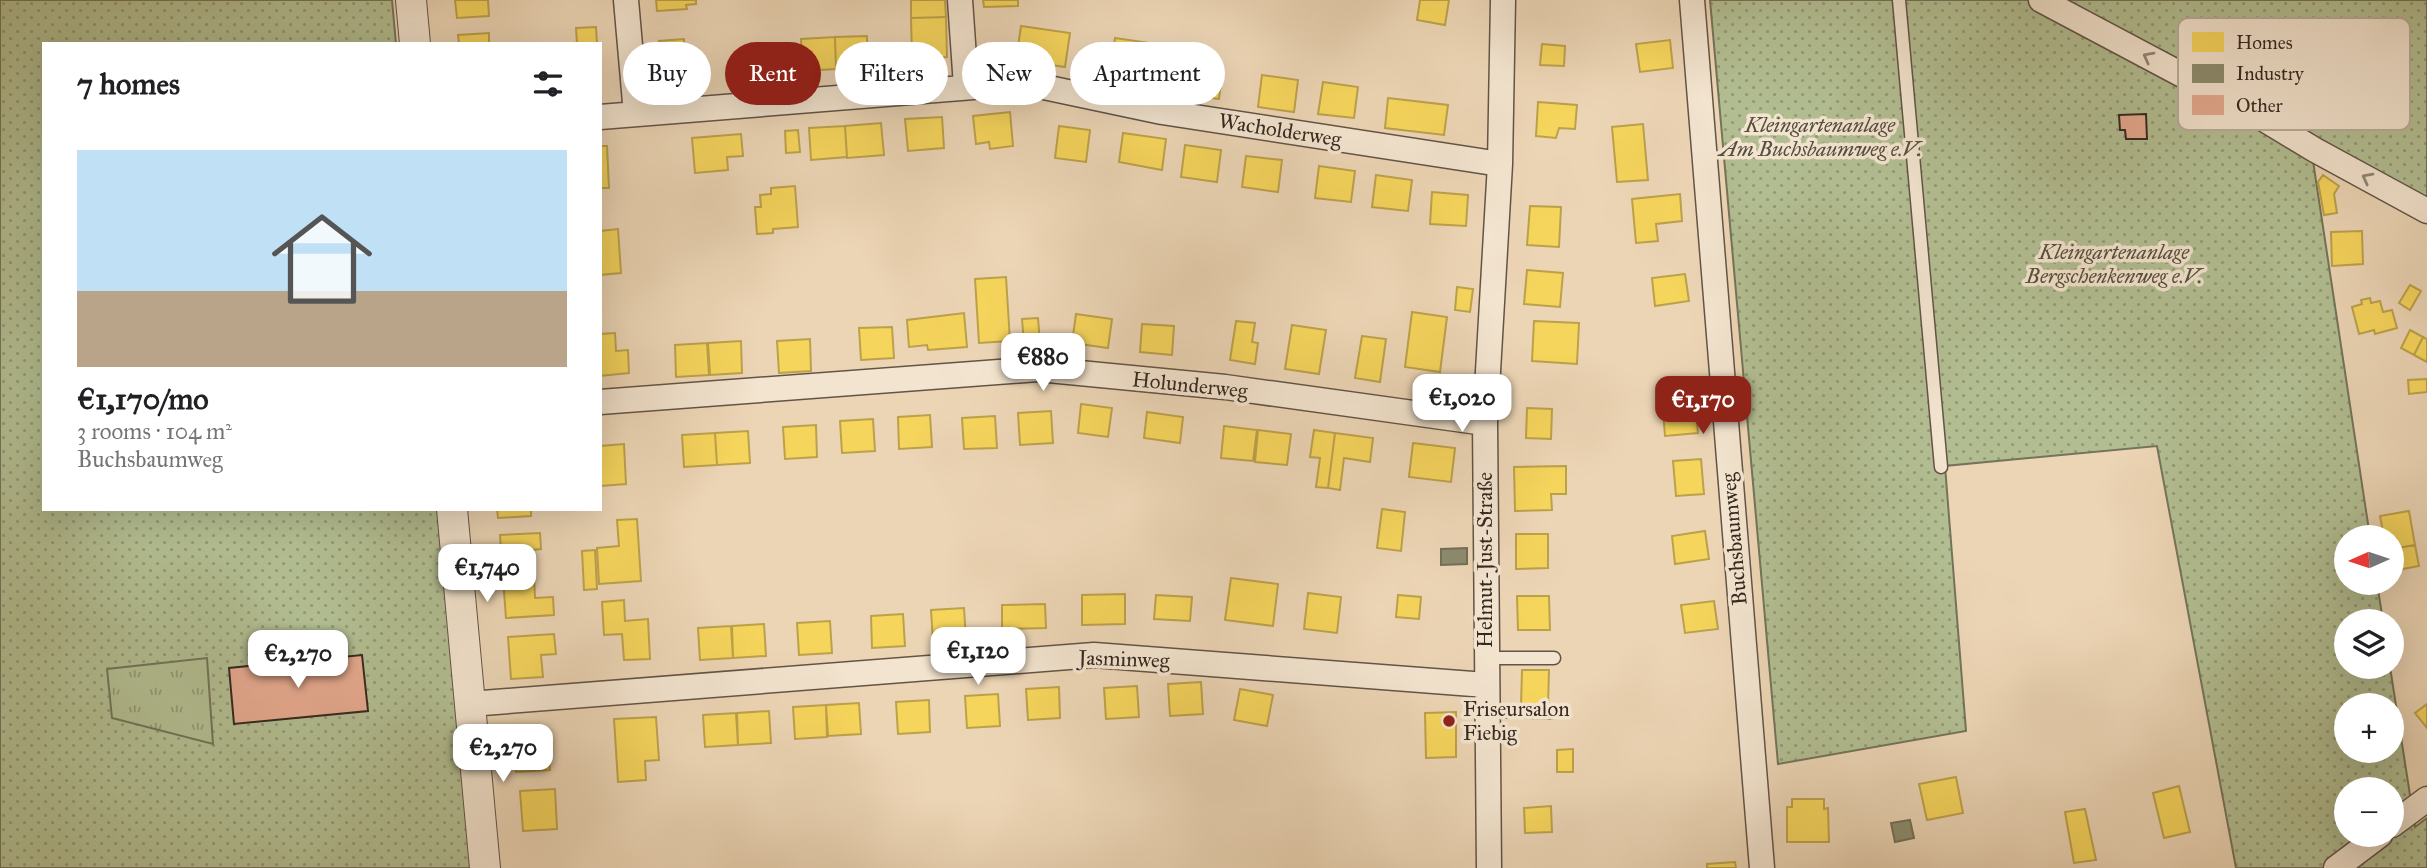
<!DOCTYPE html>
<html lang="en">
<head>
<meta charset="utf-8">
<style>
	:root { --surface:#fff; --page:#f2f2f2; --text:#202124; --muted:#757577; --line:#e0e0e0; --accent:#8f2418 }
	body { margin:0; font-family:"IM FELL Great Primer",serif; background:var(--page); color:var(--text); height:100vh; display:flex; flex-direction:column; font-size:26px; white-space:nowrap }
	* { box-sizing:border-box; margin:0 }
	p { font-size:23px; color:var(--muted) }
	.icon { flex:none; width:38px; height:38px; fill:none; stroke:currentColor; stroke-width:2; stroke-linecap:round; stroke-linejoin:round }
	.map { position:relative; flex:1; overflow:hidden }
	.drawer { position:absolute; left:42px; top:42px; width:560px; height:469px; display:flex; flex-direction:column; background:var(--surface); border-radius:0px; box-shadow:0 7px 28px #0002 }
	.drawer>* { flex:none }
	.guide { position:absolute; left:623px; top:42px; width:665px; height:63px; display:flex; gap:14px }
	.needle { width:46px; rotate:267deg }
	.tools { position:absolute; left:2334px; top:525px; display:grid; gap:14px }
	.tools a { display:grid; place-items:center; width:70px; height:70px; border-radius:50%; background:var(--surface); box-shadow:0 7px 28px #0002; font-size:35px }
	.price { position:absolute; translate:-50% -60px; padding:0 16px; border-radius:14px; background:#fff; color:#222; font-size:23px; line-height:46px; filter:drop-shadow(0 2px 4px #0008) }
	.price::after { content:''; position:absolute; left:50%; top:42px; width:21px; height:16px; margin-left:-10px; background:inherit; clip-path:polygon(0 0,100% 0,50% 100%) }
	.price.selected { background:var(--accent); color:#fff }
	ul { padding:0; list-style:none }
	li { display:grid; align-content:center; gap:14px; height:371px; padding:0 35px }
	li+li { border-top:2px solid var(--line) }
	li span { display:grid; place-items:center; height:217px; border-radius:0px; color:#555 }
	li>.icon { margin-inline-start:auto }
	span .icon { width:126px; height:126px; fill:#fffc; stroke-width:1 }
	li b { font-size:30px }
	h2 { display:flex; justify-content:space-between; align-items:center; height:84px; padding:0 35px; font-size:30px }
	.tag { padding:0 24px; border-radius:32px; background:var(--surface); box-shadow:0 7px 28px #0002; font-size:24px; line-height:63px }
	.tag.selected { background:var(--accent); color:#fff }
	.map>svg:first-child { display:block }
	.grass { fill:url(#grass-dots); stroke:#74745a; stroke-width:2; fill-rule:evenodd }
	.park { fill:url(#park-tufts); stroke:#74745a; stroke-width:2 }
	.homes { fill:#f6d55c; stroke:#bca14b; stroke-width:2 }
	.industry { fill:#8c8c6e; stroke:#726e57; stroke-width:2 }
	.building { fill:#e6aa90; stroke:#352922; stroke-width:2 }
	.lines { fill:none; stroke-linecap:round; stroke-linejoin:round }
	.service-casing { stroke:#635447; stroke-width:15 }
	.minor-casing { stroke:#635447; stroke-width:27 }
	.tertiary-casing { stroke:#635447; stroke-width:32 }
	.service { stroke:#f3e4cf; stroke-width:12 }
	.minor { stroke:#f3e4cf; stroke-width:24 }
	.tertiary { stroke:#f3e4cf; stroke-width:30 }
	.oneway { stroke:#948678 }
	.poi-dot { fill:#8f2418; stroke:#f3e4cf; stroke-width:2.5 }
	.labels { text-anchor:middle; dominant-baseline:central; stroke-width:7; stroke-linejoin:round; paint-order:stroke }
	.park-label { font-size:21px; font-style:italic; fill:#544e3e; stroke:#f3e4cf }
	.street-label { font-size:21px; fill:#352922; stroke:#f3e4cf }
	.poi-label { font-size:21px; fill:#352922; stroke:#f3e4cf; text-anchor:start }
	.key { fill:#f3e4cf; stroke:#baac9b; stroke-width:2 }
	.key-label { font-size:19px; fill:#352922 }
</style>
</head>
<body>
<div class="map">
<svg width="2427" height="868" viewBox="0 0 2427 868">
	<defs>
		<pattern id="grass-dots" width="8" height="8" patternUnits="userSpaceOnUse" patternTransform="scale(1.75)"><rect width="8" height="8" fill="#b2be92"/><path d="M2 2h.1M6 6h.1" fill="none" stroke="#929a77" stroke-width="1.8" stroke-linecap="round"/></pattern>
		<pattern id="park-tufts" width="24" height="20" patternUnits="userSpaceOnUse" patternTransform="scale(1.75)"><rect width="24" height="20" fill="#b2be92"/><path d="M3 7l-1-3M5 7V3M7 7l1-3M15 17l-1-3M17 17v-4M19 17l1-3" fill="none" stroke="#929a77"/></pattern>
	</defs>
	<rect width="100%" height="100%" fill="#ecd5b5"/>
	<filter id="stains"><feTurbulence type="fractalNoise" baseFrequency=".00286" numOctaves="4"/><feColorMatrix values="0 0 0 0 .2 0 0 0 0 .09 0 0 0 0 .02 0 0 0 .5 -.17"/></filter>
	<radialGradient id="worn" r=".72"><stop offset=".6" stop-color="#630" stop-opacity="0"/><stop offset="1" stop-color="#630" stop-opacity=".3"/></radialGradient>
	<path class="grass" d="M0,0H392L396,44H44V509H438L471,868H0Z
		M1710,0H2427V220L2313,161L2370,537H2347V583H2377L2383,621H2347V667H2390L2415,827L2427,818V868H2236L2157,446L1945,466L1966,731L1778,764ZM2347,705H2392V751H2347ZM2347,789H2392V835H2347Z"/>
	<path class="park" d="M207,658L213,744L112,718L107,669Z"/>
	<path class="homes" d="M455,0H488L489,16L457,18Z
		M656,0H696V4L686,5L687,9L657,11Z
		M911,0H945L946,17L911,18Z
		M983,0H1018V6L984,7Z
		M1420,0H1449L1445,25L1417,20Z
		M946,17L947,57L912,58L911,18Z
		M1021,26L1070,33L1065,67L1016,60Z
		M596,27L597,44H577L576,28Z
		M489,33V44H459L458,35Z
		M867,36L868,68L836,69L835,37Z
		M835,37L836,69L803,71L801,39Z
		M1115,38L1150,43L1147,74L1111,69Z
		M684,39L686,80L661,81L659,41Z
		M1670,40L1673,68L1640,72L1636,44Z
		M768,43V51L780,50L782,74L745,76L743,53H753V44Z
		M1542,44L1565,46L1564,66L1540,65Z
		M1187,63L1223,68L1219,99L1183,95Z
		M1262,75L1298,80L1294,112L1258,107Z
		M1323,82L1358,87L1354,118L1318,114Z
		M1388,98L1448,105L1444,135L1385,128Z
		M1538,102L1577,105L1575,129L1559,128L1556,138L1536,136Z
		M1010,112L1013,146L990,149L989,142L976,144L973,116Z
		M942,117L944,148L908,151L905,119Z
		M881,123L884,155L847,158L845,126Z
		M1643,124L1648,180L1617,182L1612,127Z
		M845,126L847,157L811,160L809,128Z
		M1059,126L1090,130L1086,162L1055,158Z
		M798,130L800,152L786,153L785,131Z
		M1123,133L1166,139L1162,170L1119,162Z
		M741,134L743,156L727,157L728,170L695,173L692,138Z
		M1185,145L1221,150L1217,182L1181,177Z
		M600,146H607L609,188H600Z
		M1246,156L1282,160L1278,192L1242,187Z
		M1319,166L1355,171L1351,202L1315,198Z
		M1376,175L1412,180L1408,211L1372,207Z
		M2323,175L2339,186L2334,194L2337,213L2324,215L2318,182Z
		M795,186L798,227L773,229V233L757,234L755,207H761L760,195L771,194V188Z
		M1432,192L1468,195L1466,226L1430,224Z
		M1680,194L1682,221L1656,224L1658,241L1636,243L1632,199Z
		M1530,206L1561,207L1559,247L1527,245Z
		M618,229L621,273L600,275V293V231Z
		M2362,231L2363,264L2332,266L2331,232Z
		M1527,270L1563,273L1560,307L1524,304Z
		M1685,274L1689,301L1655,306L1652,278Z
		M1006,277L1010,341L979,343L975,279Z
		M2410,285L2421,291L2410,310L2399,303Z
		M1457,287L1473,289L1470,312L1455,310Z
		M2370,298L2371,303L2380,301L2383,312L2392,310L2397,328L2375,334L2374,330L2359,334L2352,307L2362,304L2361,300Z
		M1412,312L1447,317L1440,372L1405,367Z
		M964,313L967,347L928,350L927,345L909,347L907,320Z
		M1076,314L1112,319L1108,348L1072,343Z
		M1038,318L1040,343L1024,344L1022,319Z
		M1236,321L1255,323L1252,342L1258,343L1255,364L1230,360Z
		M1534,321L1579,323L1577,364L1532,361Z
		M1142,324L1174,326L1172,355L1140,352Z
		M1292,325L1326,330L1319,374L1285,369Z
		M892,327L894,358L861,360L859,328Z
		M2410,330L2423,337L2414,355L2401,348Z
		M615,333L616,351L628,350L629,373L600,376V334Z
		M1362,336L1386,339L1380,382L1355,378Z
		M2423,337L2427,339V362L2414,355Z
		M810,339L811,371L779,373L777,341Z
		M741,341L742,373L710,375L708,343Z
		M707,343L709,375L676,377L675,345Z
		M2427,379V392L2409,394L2408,380Z
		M1694,394L1698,433L1665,436L1662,397Z
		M1081,404L1112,408L1108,437L1078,433Z
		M1527,408L1552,409L1551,439L1526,438Z
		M1051,411L1053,443L1020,445L1018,413Z
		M1147,412L1183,417L1180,443L1144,438Z
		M930,415L932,447L899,449L898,417Z
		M995,416L997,448L964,449L962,418Z
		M873,419L875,451L842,453L840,421Z
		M816,425L817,457L785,459L783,427Z
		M1224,426L1257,430L1253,461L1221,458Z
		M1258,430L1291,434L1287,465L1255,462Z
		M1314,430L1335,433L1328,488L1316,487L1320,458L1310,457Z
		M748,431L750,463L717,465L715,433Z
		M715,433L717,465L684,467L682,435Z
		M1335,433L1373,438L1370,462L1344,458L1340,490L1328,488Z
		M1413,443L1455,448L1451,482L1409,477Z
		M624,444L626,484L600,486V446Z
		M1701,459L1704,494L1676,496L1673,461Z
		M1566,466V494H1551L1552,510L1515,511L1514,467Z
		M497,509H531V516L498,518Z
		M1382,509L1405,512L1401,551L1377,548Z
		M2409,511L2415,545L2392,549V537H2384L2380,516Z
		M637,519L641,581L599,584L597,548L619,546L617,520Z
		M1705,531L1709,559L1675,564L1672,536Z
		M540,533L541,549L532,550L534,576L503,578L500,535Z
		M1516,534H1548V568L1516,569Z
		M2415,545L2419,566L2392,571V549Z
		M595,550L597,589L584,590L582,551Z
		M534,576L535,598L553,597L554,615L506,618L503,578Z
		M1231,578L1278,584L1273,626L1225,620Z
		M1308,593L1341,597L1337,633L1304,629Z
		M1125,594V624L1082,625V595Z
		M1156,595L1192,597L1190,621L1154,619Z
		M1398,595L1421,597L1419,619L1396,617Z
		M1517,596H1549L1550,630H1518Z
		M624,600L625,621L648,619L650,659L624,660L622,634L604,635L602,602Z
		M1714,601L1718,629L1685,633L1681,605Z
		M1045,604L1046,628L1002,629V605Z
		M964,608L966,640L933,642L931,610Z
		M903,614L905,646L872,648L871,616Z
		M830,621L832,653L799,655L797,623Z
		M764,624L766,656L733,658L732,626Z
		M731,626L733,658L700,660L698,628Z
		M554,634L556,654L541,655L543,677L511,679L508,637Z
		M1522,670H1549L1548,706H1521Z
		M1201,682L1203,714L1170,716L1168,684Z
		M1137,686L1139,717L1106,719L1104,688Z
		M1059,687L1060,718L1028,720L1026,689Z
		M1240,689L1273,695L1267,726L1234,720Z
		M998,694L1000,726L967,728L965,696Z
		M929,700L930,732L898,734L896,702Z
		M859,703L861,734L828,736L826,705Z
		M2427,704V728L2415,713Z
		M826,705L827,737L795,739L793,707Z
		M769,711L771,743L738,745L737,713Z
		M1456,712V757L1426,758L1425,713Z
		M736,713L738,745L705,747L703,715Z
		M656,717L659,760L645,761L646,780L618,782L614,719Z
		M548,730L550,770L516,772L513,733Z
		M1573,749V772H1557V750Z
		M1956,777L1963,813L1927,820L1919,784Z
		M2179,786L2190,832L2164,838L2153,793Z
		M555,789L557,829L523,831L520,791Z
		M1792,799H1824V809L1828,808L1829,842H1787V807H1792Z
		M1551,806L1552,832L1525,833L1524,808Z
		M2085,809L2096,860L2074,863L2065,812Z
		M1735,862L1736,868H1707V864Z"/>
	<path class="industry" d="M1467,548V564L1441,565V549Z
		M1910,820L1914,838L1895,842L1891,823Z"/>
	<path class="building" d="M2146,114L2147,139H2126L2125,130H2120L2119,115Z
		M362,655L368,711L234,724L229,668Z"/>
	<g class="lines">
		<g class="service-casing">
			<path id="service" d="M1899,0L1941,467
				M1486,658H1554
				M1486,711L1552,712"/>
		</g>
		<g class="minor-casing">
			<path id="minor" d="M626,0L636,114
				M960,0L966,86
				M1692,0L1762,868
				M2041,0L2252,112L2315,150L2427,211
				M600,117L1025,83L1162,112L1500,164
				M600,402L1038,369L1225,387L1485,423
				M470,704L1094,655L1486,685
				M2392,825L2427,799
				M1489,868L1485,423L1500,164L1503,0
				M2336,868L2380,835"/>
		</g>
		<g class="tertiary-casing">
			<path id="tertiary" d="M411,0L415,44
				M452,509L485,868"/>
		</g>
		<use href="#service" class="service"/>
		<use href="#minor" class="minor"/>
		<use href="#tertiary" class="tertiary"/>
	</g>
	<defs><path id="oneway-chevron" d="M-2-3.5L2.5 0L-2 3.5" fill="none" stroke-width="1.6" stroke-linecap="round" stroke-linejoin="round" transform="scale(1.75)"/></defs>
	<g class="oneway">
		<use href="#oneway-chevron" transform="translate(2148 57) rotate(-152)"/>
		<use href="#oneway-chevron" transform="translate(2367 178) rotate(-152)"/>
	</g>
	<circle class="poi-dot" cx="1449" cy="721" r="7"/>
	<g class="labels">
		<g class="park-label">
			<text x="1820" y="125">Kleingartenanlage<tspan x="1820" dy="24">Am Buchsbaumweg e.V.</tspan></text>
			<text x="2114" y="252">Kleingartenanlage<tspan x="2114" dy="24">Bergschenkenweg e.V.</tspan></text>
		</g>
		<g class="street-label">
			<text transform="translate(1280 130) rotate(9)">Wacholderweg</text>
			<text transform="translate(1190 385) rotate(6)">Holunderweg</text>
			<text transform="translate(1734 539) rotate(-95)">Buchsbaumweg</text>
			<text transform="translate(1485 560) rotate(-90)">Helmut-Just-Straße</text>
			<text transform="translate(1124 659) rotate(2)">Jasminweg</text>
		</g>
		<g class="poi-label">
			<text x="1463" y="709">Friseursalon<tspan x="1463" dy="24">Fiebig</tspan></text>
		</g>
	</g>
	<rect x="2178" y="18" width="232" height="112" rx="10" class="key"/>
	<rect x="2192" y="32" width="32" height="20" fill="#f6d55c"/>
	<rect x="2192" y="64" width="32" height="19" fill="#8c8c6e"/>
	<rect x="2192" y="95" width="32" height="20" fill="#e6aa90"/>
	<g class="key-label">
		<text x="2236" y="49">Homes</text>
		<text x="2236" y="80">Industry</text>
		<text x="2236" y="112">Other</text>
	</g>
	<rect width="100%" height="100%" filter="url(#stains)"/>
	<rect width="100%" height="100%" fill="url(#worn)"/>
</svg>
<div class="tools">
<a><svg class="needle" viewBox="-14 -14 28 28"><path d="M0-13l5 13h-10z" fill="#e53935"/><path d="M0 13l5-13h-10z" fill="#757577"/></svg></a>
<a><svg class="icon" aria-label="layers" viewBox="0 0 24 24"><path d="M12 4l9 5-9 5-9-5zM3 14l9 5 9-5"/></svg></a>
<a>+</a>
<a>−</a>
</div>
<b class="price" style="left:1043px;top:393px">€880</b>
<b class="price" style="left:1462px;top:434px">€1,020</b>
<b class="price selected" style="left:1703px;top:436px">€1,170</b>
<b class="price" style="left:487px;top:604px">€1,740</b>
<b class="price" style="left:978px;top:687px">€1,120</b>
<b class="price" style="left:298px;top:690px">€2,270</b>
<b class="price" style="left:503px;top:784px">€2,270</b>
<div class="guide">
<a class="tag">Buy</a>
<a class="tag selected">Rent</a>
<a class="tag">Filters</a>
<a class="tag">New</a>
<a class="tag">Apartment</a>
</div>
<section class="drawer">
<h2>7 homes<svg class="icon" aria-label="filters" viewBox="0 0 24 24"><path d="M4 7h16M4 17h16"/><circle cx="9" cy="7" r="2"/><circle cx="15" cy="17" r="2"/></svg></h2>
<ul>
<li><span style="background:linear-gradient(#bfe0f5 65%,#b9a48a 0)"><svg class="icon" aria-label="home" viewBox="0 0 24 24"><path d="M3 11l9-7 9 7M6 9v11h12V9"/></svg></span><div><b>€1,170/mo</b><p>3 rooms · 104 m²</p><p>Buchsbaumweg</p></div></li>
</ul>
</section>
</div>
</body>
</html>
